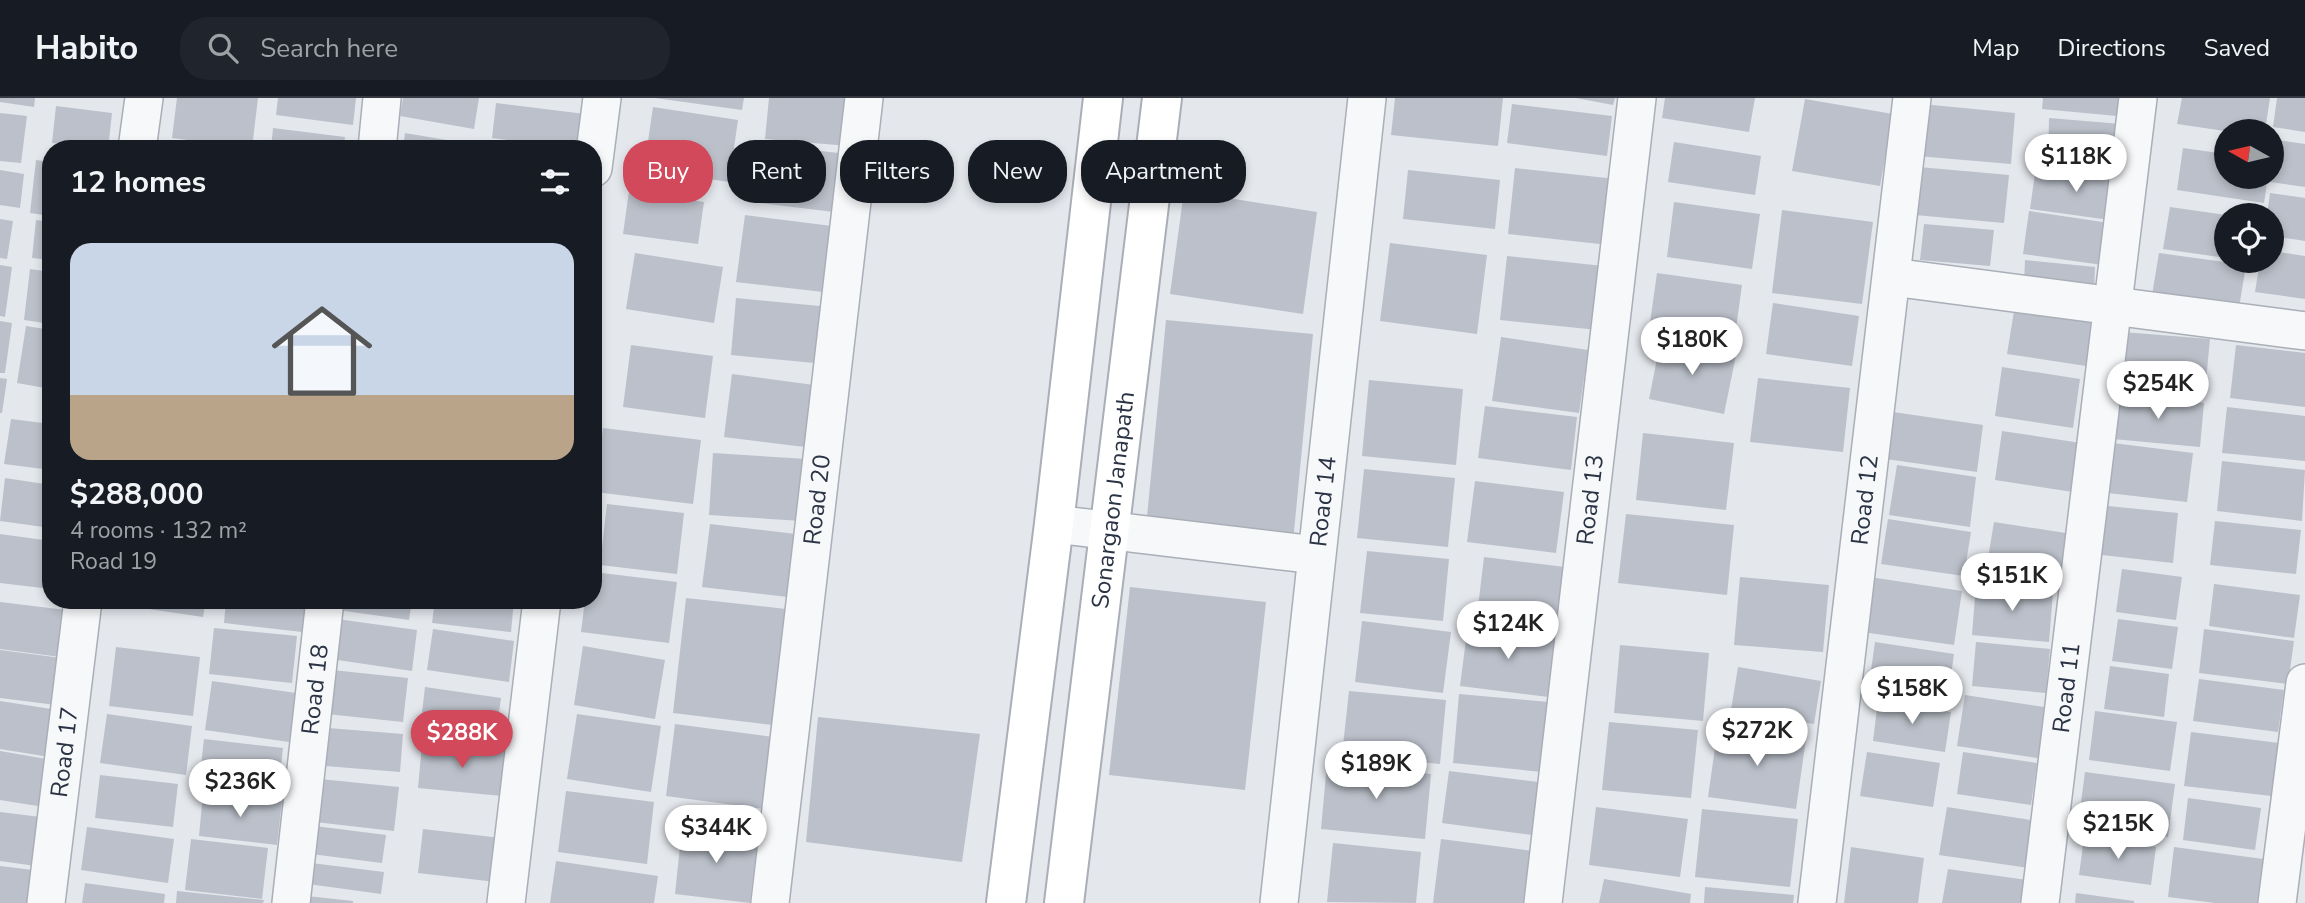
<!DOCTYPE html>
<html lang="en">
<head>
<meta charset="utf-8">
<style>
	:root { --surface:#171b24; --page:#20242c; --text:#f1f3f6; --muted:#9ea1a6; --line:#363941; --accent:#d1495b }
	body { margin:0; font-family:"Nunito Sans",sans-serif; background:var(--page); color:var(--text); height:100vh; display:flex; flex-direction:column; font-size:26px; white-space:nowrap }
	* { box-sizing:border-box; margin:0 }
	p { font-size:23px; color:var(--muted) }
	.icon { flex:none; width:38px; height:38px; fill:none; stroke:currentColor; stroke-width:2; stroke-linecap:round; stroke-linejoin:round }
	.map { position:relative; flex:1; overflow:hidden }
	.panel { position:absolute; left:42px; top:42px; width:560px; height:469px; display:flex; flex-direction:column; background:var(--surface); border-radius:28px; box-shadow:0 4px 10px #0003 }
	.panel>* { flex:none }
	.guide { position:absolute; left:623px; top:42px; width:665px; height:63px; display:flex; gap:14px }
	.needle { width:46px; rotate:278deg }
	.fabs { position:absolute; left:2214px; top:21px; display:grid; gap:14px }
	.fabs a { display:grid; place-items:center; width:70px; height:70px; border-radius:50%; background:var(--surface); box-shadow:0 4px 10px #0003; font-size:35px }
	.price { position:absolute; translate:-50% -60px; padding:0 16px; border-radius:24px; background:#fff; color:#222; font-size:23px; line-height:46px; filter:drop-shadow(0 2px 4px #0008) }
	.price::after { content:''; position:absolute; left:50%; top:42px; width:21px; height:16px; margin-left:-10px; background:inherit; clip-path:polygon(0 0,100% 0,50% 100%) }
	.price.current { background:var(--accent); color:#fff }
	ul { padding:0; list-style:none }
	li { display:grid; align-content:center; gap:14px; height:371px; padding:0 28px }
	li+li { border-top:2px solid var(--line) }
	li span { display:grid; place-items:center; height:217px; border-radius:21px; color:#555 }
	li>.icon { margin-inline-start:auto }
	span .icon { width:126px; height:126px; fill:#fffc; stroke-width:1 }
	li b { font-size:30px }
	h2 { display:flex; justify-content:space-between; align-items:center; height:84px; padding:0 28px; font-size:30px }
	.chip { padding:0 24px; border-radius:28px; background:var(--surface); box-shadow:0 4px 10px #0003; font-size:24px; line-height:63px }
	.chip.current { background:var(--accent); color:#fff }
	header { display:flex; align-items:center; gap:42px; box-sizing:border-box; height:98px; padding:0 35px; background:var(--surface); border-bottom:2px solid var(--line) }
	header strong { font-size:33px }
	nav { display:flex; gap:38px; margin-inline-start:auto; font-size:24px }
	.search { width:490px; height:63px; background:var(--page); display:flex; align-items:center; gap:18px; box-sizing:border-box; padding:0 24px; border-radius:28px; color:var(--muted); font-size:26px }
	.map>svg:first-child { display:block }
	.building { fill:#bbc0ca }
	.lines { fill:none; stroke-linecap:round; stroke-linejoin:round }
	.street-casing { stroke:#a9aeb7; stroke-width:40 }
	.secondary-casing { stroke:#a9aeb7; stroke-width:42 }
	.street { stroke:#f7f8fa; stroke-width:37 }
	.secondary { stroke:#fff; stroke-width:38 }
	.labels { text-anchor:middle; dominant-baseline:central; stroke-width:7; stroke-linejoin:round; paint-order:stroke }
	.street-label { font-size:24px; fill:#2b3445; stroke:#f4f6f9 }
</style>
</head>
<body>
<header>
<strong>Habito</strong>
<div class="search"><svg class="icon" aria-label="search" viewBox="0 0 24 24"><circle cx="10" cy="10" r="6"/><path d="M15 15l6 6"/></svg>Search here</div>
<nav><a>Map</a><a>Directions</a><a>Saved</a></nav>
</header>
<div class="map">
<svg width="2305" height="805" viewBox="0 0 2305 805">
	<rect width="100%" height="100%" fill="#e4e7ec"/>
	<path class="building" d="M0,0H35L34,9L0,4Z
		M177,0H258L252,50L172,40Z
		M278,0H356L353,27L276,17Z
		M403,0H479L474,31L400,18Z
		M655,0H744L742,12Z
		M769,0H853L849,48L765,41Z
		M1395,0H1503L1498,48L1391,37Z
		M1576,0H1615L1613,7Z
		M1665,0H1755L1749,34L1662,20Z
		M2043,0H2130L2128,19L2042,11Z
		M2182,0H2270L2265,33H2225L2177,26Z
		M2277,0H2305V34L2273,29Z
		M1805,1L1893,16L1880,88L1792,73Z
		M496,5L585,16L581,51L492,40Z
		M1512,6L1612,18L1607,58L1507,45Z
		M1922,6L2015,15L2011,66L1917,58Z
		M56,8L112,15L108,51L52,45Z
		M653,9L738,22L729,84L644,71Z
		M0,15L27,18L21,65L0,63Z
		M2049,20L2121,26L2117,74L2048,67Z
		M273,30L345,39L343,51H271Z
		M405,35L470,46L469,51H403Z
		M2277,42L2305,46V89L2270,84Z
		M1674,44L1761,58L1755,97L1668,84Z
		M765,47L848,56L842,115L759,105Z
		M2183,50L2226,56V79H2268L2264,105L2177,92Z
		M36,62L51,64V118L30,115Z
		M2036,68L2123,81L2117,123L2030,111Z
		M1919,69L2009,77L2004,125L1915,117Z
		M1515,70L1616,81L1609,147L1508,136Z
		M0,72L24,76L20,110L0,107Z
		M1408,72L1500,82L1495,131L1403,121Z
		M629,93L704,104L698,146L623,136Z
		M1184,93L1317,114L1303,216L1170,196Z
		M2270,95L2305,100V143L2272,138V117H2267Z
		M1674,104L1760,116L1752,171L1667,159Z
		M2170,109L2226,117V160L2163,151Z
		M1782,112L1873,124L1862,206L1772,195Z
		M2029,113L2116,126L2110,168L2023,156Z
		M745,117L840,129L832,195L736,184Z
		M0,121L13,123L7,161L0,160Z
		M36,122L51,124V162L32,160Z
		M1924,126L1994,132L1990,168L1920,162Z
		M1390,145L1487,157L1477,236L1380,223Z
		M2272,153L2305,158V201L2255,194L2260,163H2272Z
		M635,155L723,169L714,225L626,211Z
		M2159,155L2246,167L2239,210L2152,197Z
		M1507,158L1604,168L1598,232L1500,222Z
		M2025,162L2095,169L2094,195L2024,185Z
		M0,167L12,169L5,219L0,218Z
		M30,171L51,174V226L24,222Z
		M1657,175L1742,187L1735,238L1650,225Z
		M736,200L830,209L825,266L731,257Z
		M1773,205L1859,218L1852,268L1766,256Z
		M2015,207L2093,219L2086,268L2007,256Z
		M1166,222L1313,236L1293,444L1146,429Z
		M0,223L12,225L5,275H0Z
		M26,228L51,232V291L17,285Z
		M2123,234L2210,241L2205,293L2119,286Z
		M1501,239L1588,252L1579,315L1492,303Z
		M1661,241L1736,257L1724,316L1649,301Z
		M631,247L713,258L705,320L623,309Z
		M2236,247L2305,255V309L2230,300Z
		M2002,269L2080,281L2073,330L1995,318Z
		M732,276L821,288L813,350L724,339Z
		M0,280L7,281L2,315H0Z
		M1758,280L1850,290L1843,354L1750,344Z
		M1369,282L1463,291L1456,367L1362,358Z
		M2117,297L2204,305L2200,349L2113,341Z
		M1485,308L1577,319L1571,372L1478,360Z
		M2227,309L2305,318V363L2222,355Z
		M1893,314L1983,327L1977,374L1886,361Z
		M11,321L51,326V372L4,366Z
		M603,330L701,342L693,406L595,394Z
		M2002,333L2081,345L2073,394L1995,382Z
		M1643,335L1734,345L1726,412L1636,402Z
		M2113,345L2193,355L2187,404L2108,395Z
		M713,355L807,361L802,423L709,417Z
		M2222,363L2305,372L2302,423L2217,413Z
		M1897,367L1976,379L1970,429L1889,417Z
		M1364,371L1455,380L1448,449L1357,440Z
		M5,380L51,387V430L0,423Z
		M1475,383L1564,394L1556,455L1467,444Z
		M607,406L684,415L677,476L600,467Z
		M2098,407L2178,415L2173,465L2093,456Z
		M1626,416L1734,427L1727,497L1618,485Z
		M1888,421L1971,434L1964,478L1881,466Z
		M2215,423L2301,432L2296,476L2210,467Z
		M1994,424L2072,436L2065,484L1986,472Z
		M710,426L796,436L788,499L702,489Z
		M0,436L51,443V491L0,485Z
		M1367,453L1449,461L1443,523L1360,515Z
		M1484,459L1565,469L1558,527L1477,517Z
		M2122,471L2182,479L2176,522L2116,514Z
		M593,474L677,484L669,545L581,534L585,502H593Z
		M1740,479L1829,487L1823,554L1734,547Z
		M1870,479L1962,493L1954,547L1862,534Z
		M1976,486L2053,494L2049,544L1972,537Z
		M2214,486L2300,497L2294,540L2209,528Z
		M1130,489L1266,504L1245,692L1109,677Z
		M686,500L786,511L773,627L673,615Z
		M129,502H206L203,519L128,508Z
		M226,502H306L302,534L224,525Z
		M340,502H412L409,522L338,512Z
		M435,502H514L511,534L432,525Z
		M0,504L74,513L68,560L0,551Z
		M337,521L417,532L412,573L331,561Z
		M2118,521L2178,529L2172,571L2112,563Z
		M1362,523L1451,534L1443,595L1355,584Z
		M1468,526L1556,537L1549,599L1460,588Z
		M214,530L297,538L292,585L209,576Z
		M433,531L514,543L509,584L427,572Z
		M2204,531L2294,543L2288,586L2199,575Z
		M1875,544L1954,556L1947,606L1868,594Z
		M1976,544L2050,551L2046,595L1972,588Z
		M1620,547L1709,555L1703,623L1614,615Z
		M583,548L665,562L655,621L574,607Z
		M116,549L200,559L193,618L109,608Z
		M0,552L69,561L64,608L0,600Z
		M2110,568L2169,576L2164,619L2104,611Z
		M1738,569L1821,583L1814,626L1731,612Z
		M332,572L408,580L403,624L327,616Z
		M2199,581L2284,592L2278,634L2193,623Z
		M212,583L296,595L289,644L205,632Z
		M425,589L501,600L495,642L420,632Z
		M1349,593L1446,602L1440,666L1342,657Z
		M1459,596L1559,605L1552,675L1453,665Z
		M1965,597L2051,610L2044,661L1957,648Z
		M0,603L64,613L56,660L0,651Z
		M1878,603L1951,614L1945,654L1873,643Z
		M2095,613L2177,624L2170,673L2089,662Z
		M107,616L192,628L186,677L100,665Z
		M577,616L661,628L651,694L567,681Z
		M818,619L980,636L962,764L806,744Z
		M1609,624L1698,632L1691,700L1602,692Z
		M675,626L773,639L764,711L666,698Z
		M1718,629L1806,641L1796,711L1708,699Z
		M328,630L403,636L400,674L325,668Z
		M2191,634L2279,645L2272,698L2184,688Z
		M204,641L283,650L278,694L199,685Z
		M422,646L506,653L502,698L418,690Z
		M0,653L52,662L44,709L0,702Z
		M1867,654L1940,665L1933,709L1860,698Z
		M1963,654L2037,665L2031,707L1957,696Z
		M1327,665L1431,676L1425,741L1321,731Z
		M1449,673L1547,685L1540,738L1442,725Z
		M2085,674L2175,686L2168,739L2078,727Z
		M100,677L178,686L173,729L95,720Z
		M320,681L399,689L394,733L315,724Z
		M566,693L654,704L647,766L558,754Z
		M203,695L282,703L277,747L199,738Z
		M2188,700L2261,710L2255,752L2183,742Z
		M1596,709L1688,721L1680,779L1589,767Z
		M1947,709L2037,723L2029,770L1939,757Z
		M1702,711L1798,721L1790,789L1695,779Z
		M0,714L49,720L43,769L0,763Z
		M315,728L386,737L382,765L311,756Z
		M87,729L174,741L168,785L81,772Z
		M682,729L758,738L750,805L675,796Z
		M423,731L501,740L496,784L418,775Z
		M2084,740L2156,749L2151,787L2079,777Z
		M191,741L268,750L262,801L185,792Z
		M1441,741L1541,754L1534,805H1433Z
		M1333,745L1421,754L1416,805L1327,804Z
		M1851,749L1924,760L1918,805H1844Z
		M2174,749L2263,761L2257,805H2215L2168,799Z
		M556,763L658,778L654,805H550Z
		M311,765L384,774L381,796L308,786Z
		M0,768L41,773L36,805H0Z
		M1948,771L2027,782L2023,805H1942Z
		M1604,781L1691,796L1690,805H1599Z
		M85,785L165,796L164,805H82Z
		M1705,789L1794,797L1793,805H1704Z
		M177,793L264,802L263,805H176Z
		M2076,795L2134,803V805H2075Z
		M307,798L353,803V805H306Z"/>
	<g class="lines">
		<g class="street-casing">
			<g id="street">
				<path d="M137,51L144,0"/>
				<path d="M377,51L382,0"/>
				<path d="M593,70L602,0"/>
				<path d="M1892,179L2305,233"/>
				<path d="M1054,426L1316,457"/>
				<path id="s1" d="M46,805L83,502"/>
				<path id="s2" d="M291,805L325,502"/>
				<path d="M506,805L542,502"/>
				<path id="s3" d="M770,805L864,0"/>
				<path id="s4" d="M1279,805L1367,0"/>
				<path id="s5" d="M1543,805L1637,0"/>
				<path id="s6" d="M1817,805L1912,0"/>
				<path id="s7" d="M2040,805L2138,0"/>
				<path d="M2277,805L2305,585"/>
			</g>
		</g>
		<g class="secondary-casing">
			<g id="secondary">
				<path d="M1006,805L1054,426L1103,0"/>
				<path id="s8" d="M1064,805L1162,0"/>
			</g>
		</g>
		<use href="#street" class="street"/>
		<use href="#secondary" class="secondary"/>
	</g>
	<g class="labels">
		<g class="street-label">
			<text stroke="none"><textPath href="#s3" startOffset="406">Road 20</textPath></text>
			<text stroke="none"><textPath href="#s8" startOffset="406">Sonargaon Janapath</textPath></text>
			<text stroke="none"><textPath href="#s4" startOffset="404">Road 14</textPath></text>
			<text stroke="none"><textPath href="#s5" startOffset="406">Road 13</textPath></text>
			<text stroke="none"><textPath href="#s6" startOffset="406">Road 12</textPath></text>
			<text stroke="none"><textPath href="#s7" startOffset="217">Road 11</textPath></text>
			<text stroke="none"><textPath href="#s2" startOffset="215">Road 18</textPath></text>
			<text stroke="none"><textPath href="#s1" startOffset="152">Road 17</textPath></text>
		</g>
	</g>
</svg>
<div class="fabs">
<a><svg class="needle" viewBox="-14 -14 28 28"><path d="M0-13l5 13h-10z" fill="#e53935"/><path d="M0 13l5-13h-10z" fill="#9ea1a6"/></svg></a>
<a><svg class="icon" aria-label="locate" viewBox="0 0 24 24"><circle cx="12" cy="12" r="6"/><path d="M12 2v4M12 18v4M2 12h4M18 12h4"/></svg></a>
</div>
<b class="price" style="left:2076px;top:96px">$118K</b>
<b class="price" style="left:1692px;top:279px">$180K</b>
<b class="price" style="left:2158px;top:323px">$254K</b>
<b class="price" style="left:2012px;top:515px">$151K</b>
<b class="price" style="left:1508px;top:563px">$124K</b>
<b class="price" style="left:1912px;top:628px">$158K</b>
<b class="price" style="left:1757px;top:670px">$272K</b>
<b class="price current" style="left:462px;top:672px">$288K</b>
<b class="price" style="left:1376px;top:703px">$189K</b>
<b class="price" style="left:240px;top:721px">$236K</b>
<b class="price" style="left:2118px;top:763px">$215K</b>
<b class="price" style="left:716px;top:767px">$344K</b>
<div class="guide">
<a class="chip current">Buy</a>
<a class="chip">Rent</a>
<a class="chip">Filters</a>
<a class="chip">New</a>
<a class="chip">Apartment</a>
</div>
<section class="panel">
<h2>12 homes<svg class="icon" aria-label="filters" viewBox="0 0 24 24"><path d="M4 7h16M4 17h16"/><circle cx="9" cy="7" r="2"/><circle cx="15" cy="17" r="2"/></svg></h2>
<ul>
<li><span style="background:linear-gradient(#c9d6e8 70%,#b9a48a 0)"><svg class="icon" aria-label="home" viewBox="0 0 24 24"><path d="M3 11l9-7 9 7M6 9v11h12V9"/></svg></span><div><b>$288,000</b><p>4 rooms · 132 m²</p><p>Road 19</p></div></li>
</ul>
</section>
</div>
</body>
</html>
